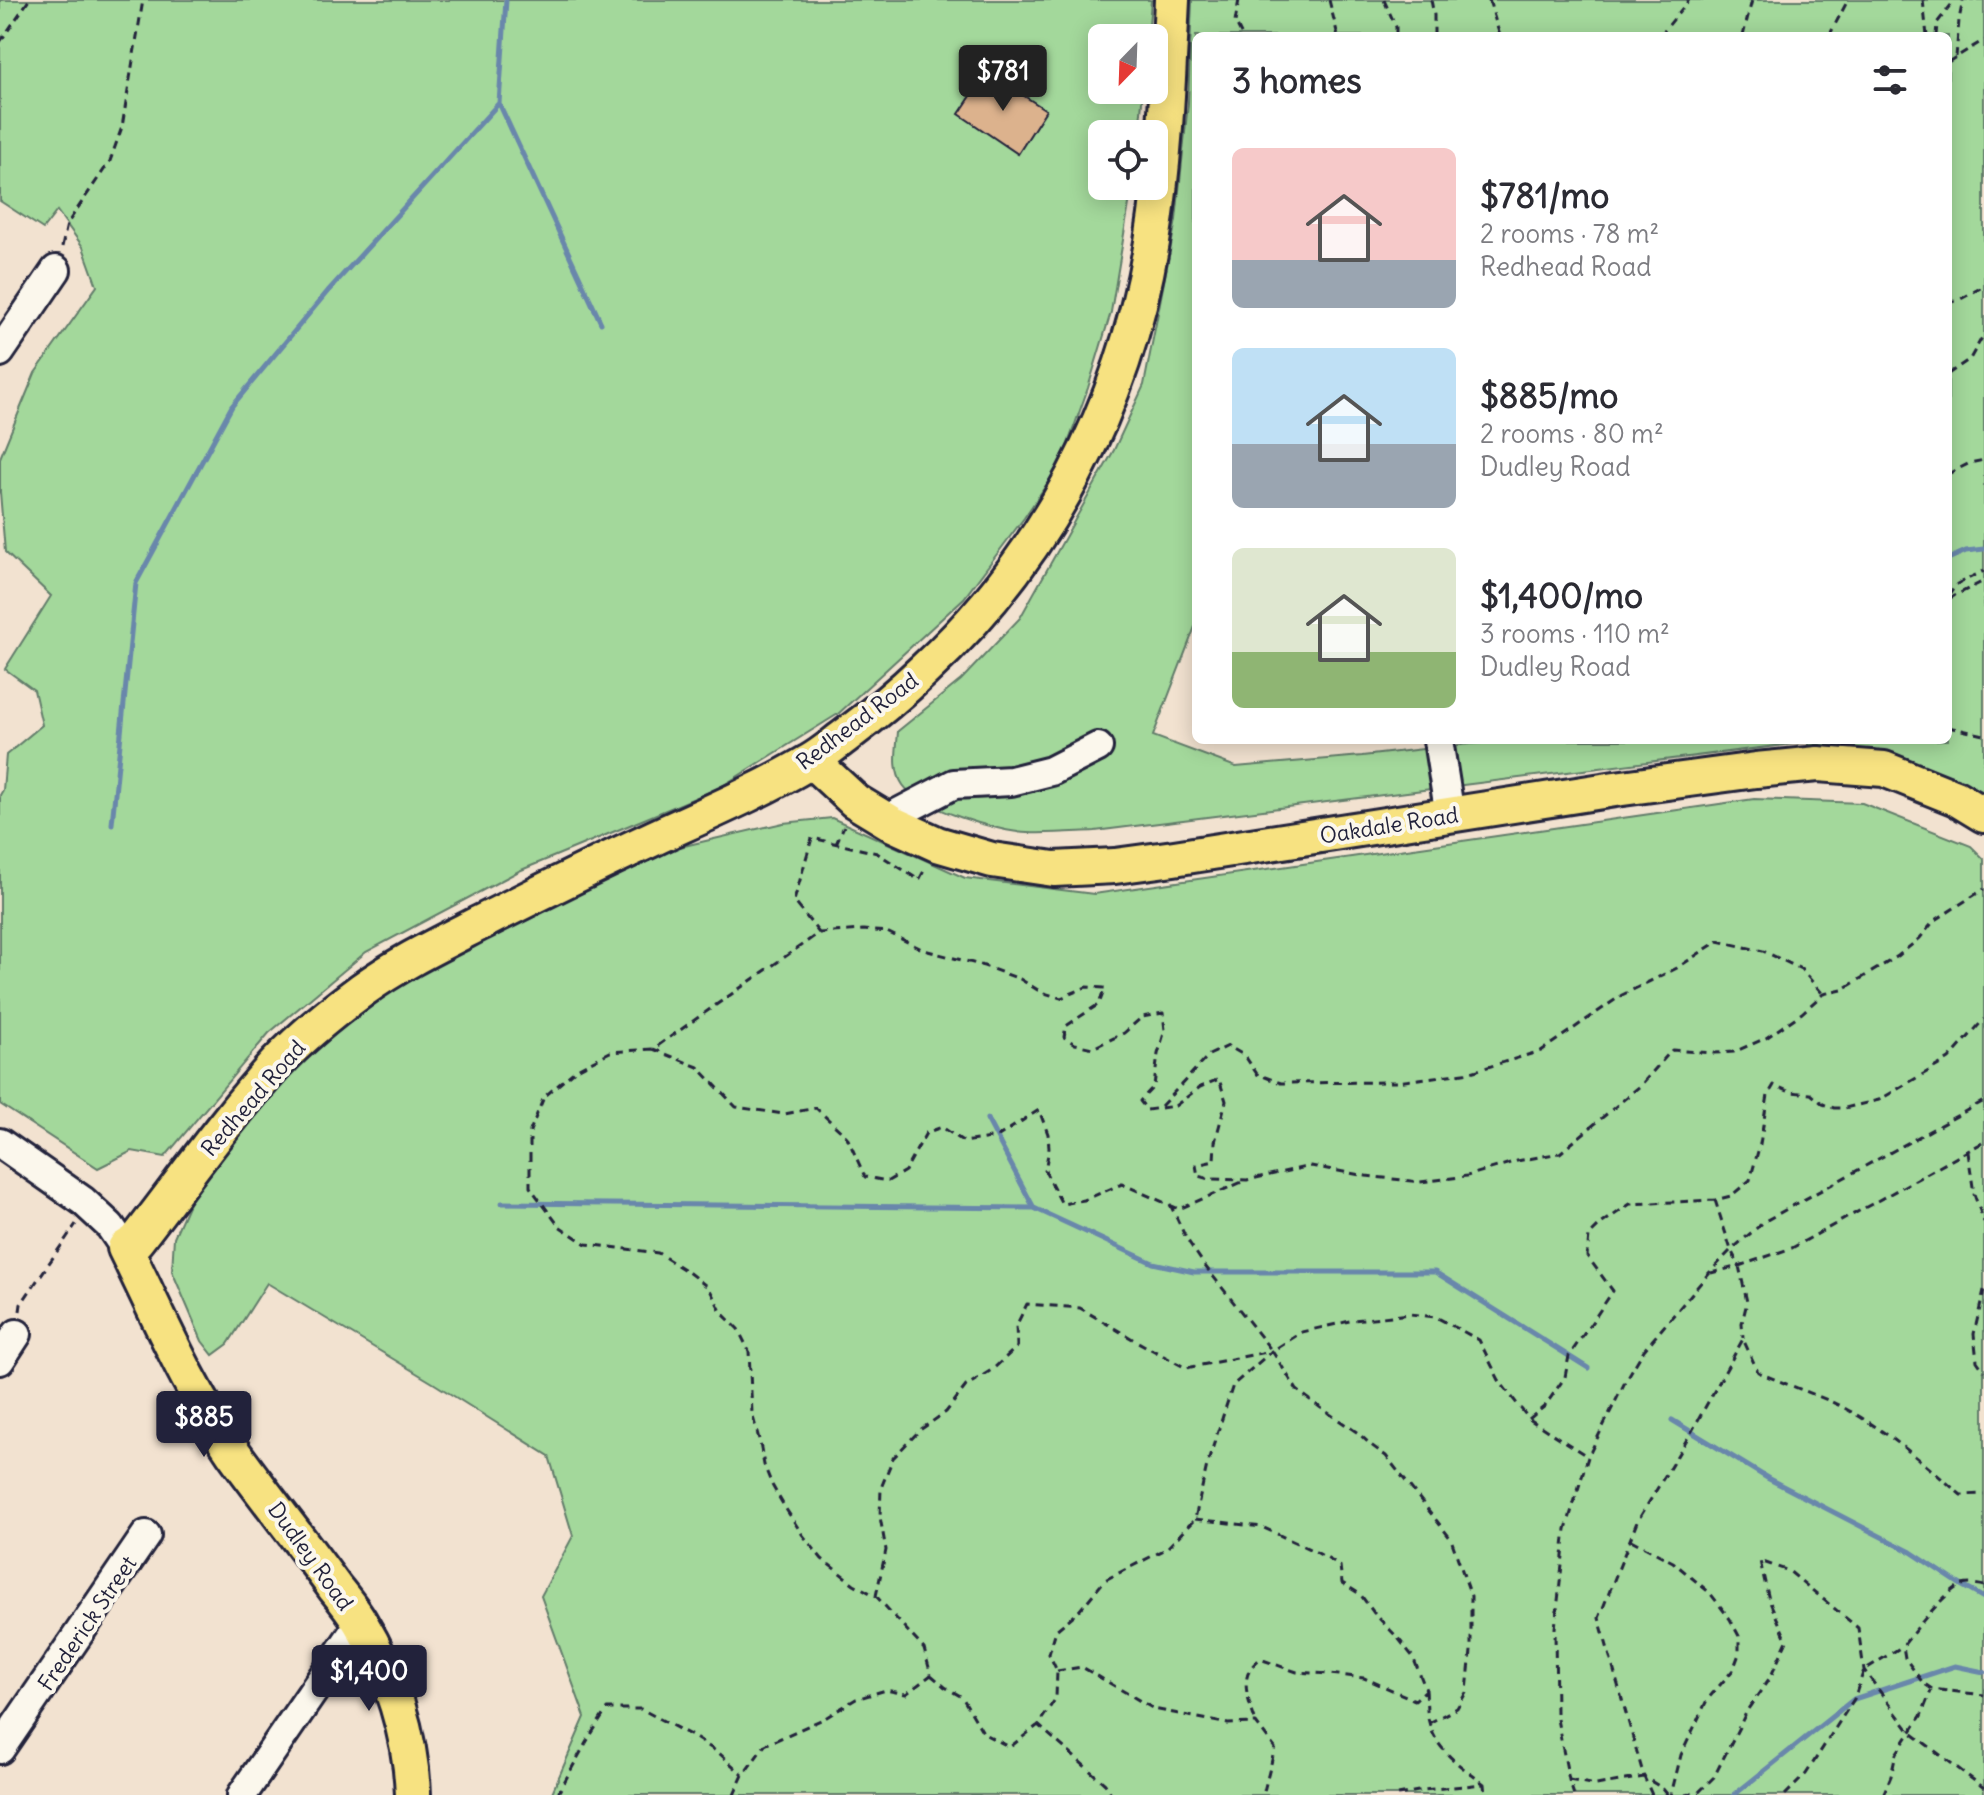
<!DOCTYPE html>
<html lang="en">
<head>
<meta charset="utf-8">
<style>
	:root { --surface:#fff; --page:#f7f7f7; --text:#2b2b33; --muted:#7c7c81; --accent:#22223b }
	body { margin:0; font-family:Delius,sans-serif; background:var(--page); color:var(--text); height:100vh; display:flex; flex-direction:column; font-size:30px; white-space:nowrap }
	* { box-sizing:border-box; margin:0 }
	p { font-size:26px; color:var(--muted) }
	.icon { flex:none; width:44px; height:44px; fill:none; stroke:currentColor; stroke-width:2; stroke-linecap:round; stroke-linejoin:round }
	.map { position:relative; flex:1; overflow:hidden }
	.sheet { position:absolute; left:1192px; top:32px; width:760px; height:712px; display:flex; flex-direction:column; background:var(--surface); border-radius:12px; box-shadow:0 4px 20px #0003 }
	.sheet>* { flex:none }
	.needle { width:52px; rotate:203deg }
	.tools { position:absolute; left:1088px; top:24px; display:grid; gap:16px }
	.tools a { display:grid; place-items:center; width:80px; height:80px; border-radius:12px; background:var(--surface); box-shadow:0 4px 20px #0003; font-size:40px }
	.price { position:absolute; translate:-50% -68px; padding:0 18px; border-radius:8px; background:var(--accent); color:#fff; font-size:26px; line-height:52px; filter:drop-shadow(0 2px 4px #0008) }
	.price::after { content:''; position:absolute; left:50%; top:48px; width:24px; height:18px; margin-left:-12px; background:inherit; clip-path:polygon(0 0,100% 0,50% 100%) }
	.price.active { background:#222; color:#fff }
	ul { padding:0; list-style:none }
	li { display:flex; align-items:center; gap:24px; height:200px; padding:0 40px }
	li span { display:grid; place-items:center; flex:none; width:224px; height:160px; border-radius:12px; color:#555 }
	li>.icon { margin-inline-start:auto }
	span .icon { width:96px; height:96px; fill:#fffc; stroke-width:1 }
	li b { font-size:34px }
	h2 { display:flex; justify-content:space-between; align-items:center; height:96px; padding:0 40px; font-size:34px }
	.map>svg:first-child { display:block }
	.green { fill:#a3d89b; stroke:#627d6b; stroke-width:2; fill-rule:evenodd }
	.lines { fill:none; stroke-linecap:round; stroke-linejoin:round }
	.stream { stroke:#6987ab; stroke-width:5 }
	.building { fill:#dcb28d; stroke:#22223b; stroke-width:2 }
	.minor-casing { stroke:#22223b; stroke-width:34 }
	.major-casing { stroke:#22223b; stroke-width:40 }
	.path { stroke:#22223b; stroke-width:3; stroke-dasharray:8 6; stroke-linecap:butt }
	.minor { stroke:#fbf7ec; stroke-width:28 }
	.major { stroke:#f7e281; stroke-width:34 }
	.labels { text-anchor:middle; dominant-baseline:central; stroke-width:8; stroke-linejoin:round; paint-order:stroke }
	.street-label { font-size:22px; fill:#22223b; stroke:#fbf7ec }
</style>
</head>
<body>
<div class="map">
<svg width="1984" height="1795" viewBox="0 0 1984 1795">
	<rect width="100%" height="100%" fill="#f2e2d0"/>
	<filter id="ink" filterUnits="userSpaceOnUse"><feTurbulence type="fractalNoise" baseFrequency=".0125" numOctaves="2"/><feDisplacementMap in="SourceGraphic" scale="16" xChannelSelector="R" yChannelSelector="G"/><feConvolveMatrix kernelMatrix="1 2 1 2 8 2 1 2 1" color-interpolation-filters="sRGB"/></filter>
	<g filter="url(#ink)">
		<path class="green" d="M0,0H1151L1148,38H1102V90H1143L1139,134H1102V186H1132L1111,312L1088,388L1061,463L1024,518L964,598L838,714L719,788L519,871L366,952L269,1033L165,1157L132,1151L98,1168L0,1104V795L3,790L6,755L42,725L34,690L5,669L51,596L5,552L0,492V458L35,373L97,286L83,247L57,211L43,229L0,201Z
			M1192,0H1984V792L1894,753L1810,748L1808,742L1095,831C1073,832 1050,834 1027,833C999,832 919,808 903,785C892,769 897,749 898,731L961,680L1020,618L1114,450L1144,385L1176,220L1188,103ZM1196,36H1948V740H1519L1458,745L1362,756L1236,767L1153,736L1196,624Z
			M1754,799L1862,803L1971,846L1984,859V1795H551L585,1717L541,1596L573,1536L549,1456L433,1383L267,1283L228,1344L213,1355L202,1341L172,1271L174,1237L193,1194L244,1122L322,1039L414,965L667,850L783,823L832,818L965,878L1094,894Z"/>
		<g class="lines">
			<path class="stream" d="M506,0L499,103L601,323
				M1948,559L1966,551L1984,549
				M112,824L136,583L232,406L328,291L499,103
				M987,1119L1034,1208
				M502,1203L1034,1208L1153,1263L1194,1272H1435L1588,1368
				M1672,1420L1769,1479L1911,1552L1961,1585L1984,1598
				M1734,1795L1854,1699L1955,1666L1984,1672"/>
		</g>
		<path class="building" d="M987,72L1046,110L1018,154L959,114Z"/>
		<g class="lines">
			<g class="minor-casing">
				<path id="minor" d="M0,352L56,270
					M1438,740L1450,816
					M885,820L954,784L1011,781L1051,771L1098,747
					M0,1143L83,1201L110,1226L125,1248
					M0,1360L17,1334
					M0,1749L146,1535
					M242,1795L360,1623"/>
			</g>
			<g class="major-casing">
				<path id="major" d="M812,761L855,801L893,824L937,844L992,860L1054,869L1115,866L1174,858L1615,789L1756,770L1818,764L1884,769L1956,798L1984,815
					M413,1795C411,1736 391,1673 360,1622C353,1610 344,1599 335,1588C302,1542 266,1498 233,1452C189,1389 159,1317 125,1248L136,1241C182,1182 226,1119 276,1064C301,1037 332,1012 362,990C399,963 441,943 482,922C539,893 596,865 654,838C706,814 760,791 809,762C822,755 833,745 844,737C872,716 899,694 924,670C1046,558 1125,405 1152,242C1165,162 1168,81 1172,0"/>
			</g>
			<path class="path" d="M1239,0L1235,22L1242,36
				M1329,0L1338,36
				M1384,0L1396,27V36
				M1431,0L1434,15V36
				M1489,0L1500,36
				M1923,0L1927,36
				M1660,36L1689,0
				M1743,36L1752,0
				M1829,36L1848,0
				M1936,36L1937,23L1955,0
				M0,42L29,0
				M1956,57L1959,20L1963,0
				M1948,62L1984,40
				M62,247L67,224L110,161L122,127L143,0
				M1948,303L1959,300L1984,286
				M1948,374L1970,359L1984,334
				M1948,474L1970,463L1984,460
				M1948,596L1957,584L1984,571
				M1948,599L1982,582L1984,584
				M1948,727L1984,735
				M836,844L844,826
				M819,933L794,901L812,838L877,853L919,880L925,869
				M653,1049L698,1067L736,1107L784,1114L816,1108L847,1137L865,1177L888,1181L905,1171L926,1133L942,1127L964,1142L997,1137L1039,1110L1048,1134L1049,1148L1045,1171L1062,1204L1084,1200L1122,1184L1179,1209L1242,1182
				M1161,1106L1209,1055L1228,1046L1245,1056L1257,1074L1281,1083L1397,1082L1471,1072L1541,1051L1622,995L1677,968L1718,941L1763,951L1801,969L1823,994
				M1968,1152L1974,1194L1984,1222
				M1715,1200L1731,1250L1739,1266L1747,1302L1742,1323L1743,1338
				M1170,1204L1186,1238L1205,1266L1272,1351
				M1711,1273L1739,1266L1792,1248L1984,1142
				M1984,1290L1974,1334L1977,1361L1984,1371
				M20,1311L21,1304L76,1224
				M1529,1419L1545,1406L1565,1377L1569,1356L1613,1291L1587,1256L1589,1236L1601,1224L1630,1204L1715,1200L1731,1196L1750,1180L1760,1144L1768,1095L1774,1085L1790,1092L1811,1094L1823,1104L1834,1108H1845L1879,1100L1949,1059L1984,1019
				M1195,1519L1262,1527L1316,1552L1340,1566L1342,1583L1360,1594L1374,1613L1398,1638L1413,1657L1426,1690L1415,1700L1364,1678L1330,1674L1297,1672L1260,1659C1236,1676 1249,1700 1256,1723
				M1631,1540L1673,1562L1710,1593L1730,1619L1739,1636V1654L1733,1670L1707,1700L1681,1755L1671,1795
				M1984,1586C1977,1584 1967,1583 1959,1586C1942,1596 1915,1630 1903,1646L1905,1658L1923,1683L1932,1689L1984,1695
				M876,1596L886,1550L880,1517L881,1488L893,1458L920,1430L946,1412L966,1386L993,1369L1017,1347L1016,1326L1027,1304L1080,1308L1136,1341L1186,1368L1272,1351L1233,1385L1207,1465L1195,1519L1166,1549L1105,1580L1079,1611L1056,1630L1049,1654L1057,1671L1056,1698L1038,1725L1105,1784L1112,1795
				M1057,1671L1082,1667L1154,1709L1228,1724L1256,1723L1275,1748L1263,1795
				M931,1675L945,1687L962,1697L984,1734L1010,1747L1037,1726
				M1426,1690C1427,1700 1426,1712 1429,1722C1436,1751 1462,1767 1484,1784
				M1429,1723L1457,1708L1467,1691L1471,1651V1596L1451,1539L1386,1456L1371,1445L1358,1433L1321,1408L1297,1390L1272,1351L1302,1332L1354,1320L1410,1314L1436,1317L1479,1340L1500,1382L1529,1419L1587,1456
				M1569,1780L1596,1785L1644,1777L1662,1788L1668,1795
				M557,1795L587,1741L607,1709H641L692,1736L719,1753L743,1775
				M734,1795L743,1775L765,1745L825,1718L856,1699L886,1690L906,1694L931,1675L924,1649L876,1596L854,1584L822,1559L802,1534L784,1506L772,1485L764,1465L760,1443L752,1413L749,1351L738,1329L722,1313L709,1288L688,1272L658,1253L586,1244L559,1226L530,1187V1131L544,1097L577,1069L610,1052L653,1049L819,933L863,930L887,932L924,950L984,966L1020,979L1041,992L1061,998L1086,987L1105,988L1099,1004L1066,1026L1064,1037L1075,1044L1093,1048L1124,1033L1142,1017L1163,1013L1165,1030L1158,1054L1154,1086L1140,1101L1147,1110L1175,1106L1200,1087L1219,1079L1226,1101L1215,1142L1214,1161L1196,1165L1198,1176L1209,1179L1247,1180L1311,1166L1366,1176L1420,1182L1467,1176L1517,1161L1560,1153L1640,1086L1672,1050L1714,1053L1734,1052L1766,1038L1802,1013L1823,994L1842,990L1898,956L1920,938L1934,921L1984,889
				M1398,1795L1423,1790L1484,1784L1485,1795
				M1574,1795L1569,1780L1556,1714L1555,1628L1566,1529L1588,1457L1626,1380L1644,1350L1709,1273L1731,1250L1765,1221L1984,1101
				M1652,1795L1644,1777L1599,1618L1637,1522L1692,1431L1743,1339L1758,1372C1782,1383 1807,1391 1832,1402C1880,1424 1921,1461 1961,1495L1984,1494
				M1685,1795L1698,1793L1714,1777L1748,1709L1771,1676L1787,1641L1769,1600L1760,1561L1789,1571L1858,1628L1864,1670L1910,1732L1984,1788
				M1785,1795L1806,1774L1854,1699L1864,1670L1903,1646
				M1883,1795L1891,1776L1896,1754L1921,1716L1931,1691"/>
			<use href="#minor" class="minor"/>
			<use href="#major" class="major"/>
		</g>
	</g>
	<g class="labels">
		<g class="street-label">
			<text transform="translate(857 721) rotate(-37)">Redhead Road</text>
			<text transform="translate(1389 825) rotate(-9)">Oakdale Road</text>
			<text transform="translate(253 1098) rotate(-49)">Redhead Road</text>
			<text transform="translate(311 1556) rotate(54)">Dudley Road</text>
			<text transform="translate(87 1623) rotate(-56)">Frederick Street</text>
		</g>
	</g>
</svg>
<div class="tools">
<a><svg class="needle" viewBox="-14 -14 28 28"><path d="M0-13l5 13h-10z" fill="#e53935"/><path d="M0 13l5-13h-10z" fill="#7c7c81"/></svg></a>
<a><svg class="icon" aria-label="locate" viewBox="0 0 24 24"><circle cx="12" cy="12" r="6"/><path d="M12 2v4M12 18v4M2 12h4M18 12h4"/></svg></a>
</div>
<b class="price active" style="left:1003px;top:113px">$781</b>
<b class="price" style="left:204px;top:1459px">$885</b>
<b class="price" style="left:369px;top:1713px">$1,400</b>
<section class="sheet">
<h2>3 homes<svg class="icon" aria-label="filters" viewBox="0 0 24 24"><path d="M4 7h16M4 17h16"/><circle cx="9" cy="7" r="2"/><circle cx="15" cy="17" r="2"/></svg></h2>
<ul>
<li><span style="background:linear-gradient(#f6c9c9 70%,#9aa5b1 0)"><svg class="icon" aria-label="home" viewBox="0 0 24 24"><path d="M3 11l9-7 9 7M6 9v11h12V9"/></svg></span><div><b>$781/mo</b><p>2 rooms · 78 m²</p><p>Redhead Road</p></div></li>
<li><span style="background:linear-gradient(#bfe0f5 60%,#9aa5b1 0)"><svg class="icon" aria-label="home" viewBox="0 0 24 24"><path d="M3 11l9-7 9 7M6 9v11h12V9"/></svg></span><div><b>$885/mo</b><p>2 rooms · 80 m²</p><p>Dudley Road</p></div></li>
<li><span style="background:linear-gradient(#dfe7d0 65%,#8fb573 0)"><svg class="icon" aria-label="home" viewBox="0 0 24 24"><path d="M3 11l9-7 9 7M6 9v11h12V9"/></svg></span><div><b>$1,400/mo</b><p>3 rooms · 110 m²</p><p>Dudley Road</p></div></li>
</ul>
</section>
</div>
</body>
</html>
